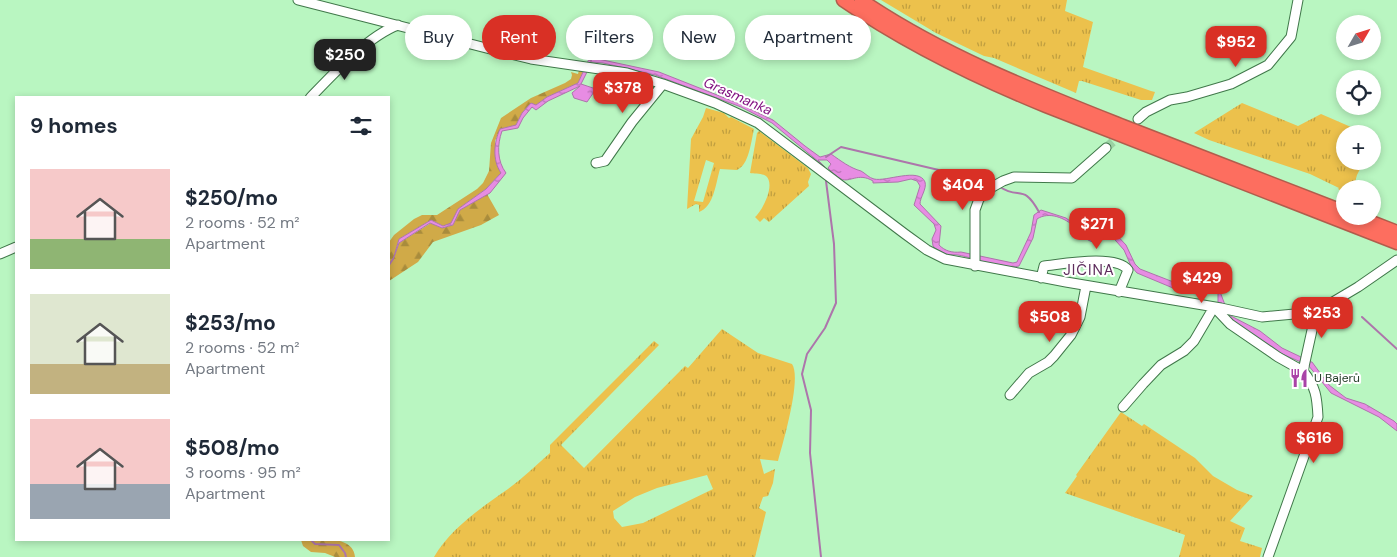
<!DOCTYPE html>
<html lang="en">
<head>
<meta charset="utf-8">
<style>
	:root { --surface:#fff; --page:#f2f2f3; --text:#1f2937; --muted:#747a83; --accent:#d93025 }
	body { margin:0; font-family:"DM Sans",sans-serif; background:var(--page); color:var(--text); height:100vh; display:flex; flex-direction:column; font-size:19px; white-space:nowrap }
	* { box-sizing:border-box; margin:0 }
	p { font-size:16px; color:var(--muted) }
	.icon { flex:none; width:28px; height:28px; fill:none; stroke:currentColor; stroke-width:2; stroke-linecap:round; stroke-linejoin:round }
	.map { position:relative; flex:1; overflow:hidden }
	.side { position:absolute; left:15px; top:96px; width:375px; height:445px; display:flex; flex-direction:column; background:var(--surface); border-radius:0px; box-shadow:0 2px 8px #0003 }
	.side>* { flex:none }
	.guide { position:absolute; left:405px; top:15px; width:475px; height:45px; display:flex; gap:10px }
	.needle { width:32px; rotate:51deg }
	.buttons { position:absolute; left:1336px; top:15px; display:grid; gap:10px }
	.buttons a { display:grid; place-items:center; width:45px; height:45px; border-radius:50%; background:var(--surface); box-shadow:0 2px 8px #0003; font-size:25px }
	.price { position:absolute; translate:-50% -42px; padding:0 11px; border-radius:10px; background:var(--accent); color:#fff; font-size:16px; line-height:32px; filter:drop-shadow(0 1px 2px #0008) }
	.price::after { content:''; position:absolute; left:50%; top:30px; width:15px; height:11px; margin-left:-8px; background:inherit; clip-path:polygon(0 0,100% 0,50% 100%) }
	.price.current { background:#222; color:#fff }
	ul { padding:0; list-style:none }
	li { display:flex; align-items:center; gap:15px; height:125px; padding:0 15px }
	li span { display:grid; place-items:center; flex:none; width:140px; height:100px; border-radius:0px; color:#555 }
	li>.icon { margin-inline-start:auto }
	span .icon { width:60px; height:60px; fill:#fffc; stroke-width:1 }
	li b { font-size:21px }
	h2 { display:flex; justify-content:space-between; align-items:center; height:60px; padding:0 15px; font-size:21px }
	.pill { padding:0 18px; border-radius:22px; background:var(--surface); box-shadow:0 2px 8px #0003; font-size:18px; line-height:45px }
	.pill.current { background:var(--accent); color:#fff }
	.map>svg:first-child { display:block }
	.grass { fill:url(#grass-tufts); fill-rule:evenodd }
	.forest { fill:url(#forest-firs) }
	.water { fill:url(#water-ripples); stroke:#ad75ab }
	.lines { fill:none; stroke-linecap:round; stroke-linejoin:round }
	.stream { stroke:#ad75ab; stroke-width:2 }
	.minor-tunnel { stroke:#9bd1a3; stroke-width:9; stroke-dasharray:9 4.5; stroke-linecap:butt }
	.minor-casing { stroke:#40784a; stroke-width:11 }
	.highway-casing { stroke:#b15d4c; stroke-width:15 }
	.minor { stroke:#fff; stroke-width:9 }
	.highway { stroke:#fd6e5f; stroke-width:12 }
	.labels { text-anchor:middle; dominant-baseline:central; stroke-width:4; stroke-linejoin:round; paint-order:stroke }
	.poi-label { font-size:12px; fill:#253e29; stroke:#fff; text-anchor:start }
	.water-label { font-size:14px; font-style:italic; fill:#821281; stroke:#fff }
	.quarter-label { font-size:15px; letter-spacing:1px; fill:#5e2d5d; stroke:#fff }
</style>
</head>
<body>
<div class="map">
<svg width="1397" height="557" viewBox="0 0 1397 557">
	<defs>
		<pattern id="grass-tufts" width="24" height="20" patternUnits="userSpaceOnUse" patternTransform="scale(1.25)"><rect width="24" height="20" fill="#ecc14c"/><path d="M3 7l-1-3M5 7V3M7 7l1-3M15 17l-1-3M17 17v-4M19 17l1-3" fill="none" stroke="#bf9e3f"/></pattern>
		<pattern id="forest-firs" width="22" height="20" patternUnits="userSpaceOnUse" patternTransform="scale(1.25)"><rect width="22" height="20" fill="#d0aa48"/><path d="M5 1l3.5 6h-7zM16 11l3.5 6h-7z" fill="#a98c3c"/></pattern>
		<pattern id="water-ripples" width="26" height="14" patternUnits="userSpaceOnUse" patternTransform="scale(1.25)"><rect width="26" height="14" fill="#e78ce3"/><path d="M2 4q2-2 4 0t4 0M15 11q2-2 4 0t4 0" fill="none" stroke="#bb74b8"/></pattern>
	</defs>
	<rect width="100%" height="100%" fill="#b9f6c1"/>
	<path class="grass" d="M881,0H1067L1065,11L1093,22L1083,67L1151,91L1155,92L1152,100H1141L1082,81H1079L1076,93L994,58L984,56L936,33Z
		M1242,103L1298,126L1321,114L1351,127L1359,133L1345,134V161H1364L1357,175L1353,189H1345V193L1338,189L1339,188L1310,174L1209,140L1194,133Z
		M706,108L724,113L729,118L731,117L754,129C751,142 749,165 737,170L720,169C716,182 714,207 699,212V205L696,204L687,209L691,139L703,117ZM706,160L714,163L703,202L694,201Z
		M759,131L808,168L811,174L808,182L809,186L769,222L764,218L760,222L755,217C762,211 776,185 766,176C762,173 754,174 750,173L757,133Z
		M722,329L758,353L792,364C802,378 783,443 778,461L760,459L764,474L775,469L773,483L768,496L763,497L759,508L766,512L755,557H434C451,528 481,508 508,489C523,478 536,465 550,453V445L654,341L659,345L561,445L584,468L685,366L688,368ZM707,475L713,489L643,523L622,527L614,518L613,511L635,497L657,488Z
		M1121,412L1142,426L1144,424L1195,458L1213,476L1237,490L1253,496L1230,521L1245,528L1240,541L1262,548L1260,557H1179L1185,535L1065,493L1077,476L1076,475Z"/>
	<path class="forest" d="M579,70H584L578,83L547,97L536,105L531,103L522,113L516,125L500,129L495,141L501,173L486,189L458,209L452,223L443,226L431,220L399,239L393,260L399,243L431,223L442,228L453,225L460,210L487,194L499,215L481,225L433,242L418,262L389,281V242L394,235L414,219L422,215H437L477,189L483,183L489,171L491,143L501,118L531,98L565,83L571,79L572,75L571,72L578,74Z
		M301,540C317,540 353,534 355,557H335L325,553L311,552L303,546Z"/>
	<path class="water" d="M589,59H598L659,72L740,104L773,120L805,146L820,157L831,154C841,161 850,168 861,171C865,173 869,178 874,179C886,182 919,167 925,182C927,189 920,197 920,204L941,226L939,245C945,251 952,253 961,252L1013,263L1017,262L1031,232L1034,215L1041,210L1066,218L1094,239L1103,230H1112L1126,245L1135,264L1140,269L1176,283L1199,278L1210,281L1219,289L1225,305L1231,316L1260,331L1282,348L1301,357L1303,361L1312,362L1329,385L1346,398L1365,404L1394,421L1397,424V431L1379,417L1331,393L1308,365L1275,351L1231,321L1218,303V293C1216,292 1214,290 1213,288C1201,277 1186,284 1173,288L1137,273L1131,266L1124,250L1108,232L1104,233L1094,242C1085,241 1082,233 1075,227C1065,218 1049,211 1037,219L1033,238L1019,266C999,271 977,258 958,255C952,254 949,256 943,253C939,251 936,249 933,246L932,239L936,230L934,224L914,205L920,186L917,181L911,179L898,182L873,183V181C858,172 850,183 841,179C837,177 832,172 828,168L831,164L827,160H818L825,167L772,123L741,107L655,75L603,63L592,62L581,84L596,89L587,102L574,98L572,93L580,86L548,101L536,110L532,107L523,118L518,128L502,131C497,145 497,161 506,173L490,193L460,210L453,225L442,228L430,223L399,243L393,260L399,239L431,220L443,226L451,223L458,209L486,189L501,173C492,160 494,142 500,129L516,125L522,113L531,103L536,105L547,97L578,83Z"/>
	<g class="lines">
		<path class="stream" d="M573,40L591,61
			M826,157L841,147L994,183
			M1000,187C1020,200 1023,183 1039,212
			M389,265L393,259
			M1362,317L1397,349
			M311,540L315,544L339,545L345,553L346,557
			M821,557L810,453L811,410L802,374L807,354L825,328L836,303L834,244L826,181"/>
		<path class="minor-tunnel" d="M1106,148L1138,119"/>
		<g class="minor-casing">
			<path id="minor" d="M298,0L494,50L531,59L627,73L663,84L715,103L758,123L905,234L927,250L945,259L1066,282L1221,308L1262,317L1316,312L1358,287L1397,260
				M310,98C333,74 368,36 398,25
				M1138,119L1146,112L1170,100L1187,97L1231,84L1268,65L1291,37L1298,0
				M596,163L605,161L632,122L663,84
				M0,254L16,247
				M975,266V210L979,199L987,190L1003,181L1014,177L1072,178L1106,148
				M1041,278L1044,266C1063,264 1116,254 1128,270L1119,292
				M1010,395L1029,373L1048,362L1054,356L1071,335L1080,317L1086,286
				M1123,407L1143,384L1161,365L1184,351L1194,341L1214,307L1230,324L1278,357L1303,371
				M1268,557L1318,417C1317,397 1316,387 1303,371L1316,312"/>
		</g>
		<g class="highway-casing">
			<path id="highway" d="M843,0C907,44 975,77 1046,106L1397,243
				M861,0C942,55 1032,90 1123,126C1197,155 1271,183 1345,212
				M1356,216L1397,232"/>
		</g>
		<use href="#minor" class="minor"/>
		<use href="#highway" class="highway"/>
	</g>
	<defs>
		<g id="restaurant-bare" transform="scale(1.5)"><path d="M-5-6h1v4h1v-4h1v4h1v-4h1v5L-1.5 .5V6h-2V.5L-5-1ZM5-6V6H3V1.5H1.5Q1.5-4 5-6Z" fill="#a943a7" stroke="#fff" stroke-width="2.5" paint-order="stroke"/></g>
	</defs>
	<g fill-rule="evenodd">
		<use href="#restaurant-bare" x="1299" y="378"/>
	</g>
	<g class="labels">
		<g class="poi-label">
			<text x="1314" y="378">U Bajerů</text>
		</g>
		<g class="water-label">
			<text transform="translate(738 96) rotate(24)">Grasmanka</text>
		</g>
		<g class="quarter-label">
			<text x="1089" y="270">JIČINA</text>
		</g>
	</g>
</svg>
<div class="buttons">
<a><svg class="needle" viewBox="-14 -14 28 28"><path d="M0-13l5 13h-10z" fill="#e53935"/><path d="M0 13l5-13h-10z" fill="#747a83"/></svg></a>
<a><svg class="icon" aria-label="locate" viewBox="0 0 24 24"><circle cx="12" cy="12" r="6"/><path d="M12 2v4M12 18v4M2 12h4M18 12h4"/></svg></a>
<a>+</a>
<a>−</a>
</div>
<b class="price" style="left:1236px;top:68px">$952</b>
<b class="price current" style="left:345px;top:81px">$250</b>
<b class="price" style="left:623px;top:114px">$378</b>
<b class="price" style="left:963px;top:211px">$404</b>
<b class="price" style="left:1097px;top:250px">$271</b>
<b class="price" style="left:1202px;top:304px">$429</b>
<b class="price" style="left:1322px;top:339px">$253</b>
<b class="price" style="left:1050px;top:343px">$508</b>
<b class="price" style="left:1314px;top:464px">$616</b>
<div class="guide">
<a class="pill">Buy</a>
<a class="pill current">Rent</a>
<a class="pill">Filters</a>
<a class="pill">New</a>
<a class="pill">Apartment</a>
</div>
<section class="side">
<h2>9 homes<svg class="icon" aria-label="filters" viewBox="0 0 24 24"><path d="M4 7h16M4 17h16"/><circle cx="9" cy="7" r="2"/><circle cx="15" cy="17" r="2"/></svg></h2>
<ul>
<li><span style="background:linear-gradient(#f6c9c9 70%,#8fb573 0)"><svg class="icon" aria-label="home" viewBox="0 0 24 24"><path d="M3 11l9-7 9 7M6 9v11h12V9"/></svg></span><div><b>$250/mo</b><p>2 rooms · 52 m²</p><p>Apartment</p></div></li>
<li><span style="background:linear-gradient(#dfe7d0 70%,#c2b280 0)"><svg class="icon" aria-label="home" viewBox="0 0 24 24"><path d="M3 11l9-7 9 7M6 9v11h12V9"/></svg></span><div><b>$253/mo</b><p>2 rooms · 52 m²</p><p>Apartment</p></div></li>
<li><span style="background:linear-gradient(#f6c9c9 65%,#9aa5b1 0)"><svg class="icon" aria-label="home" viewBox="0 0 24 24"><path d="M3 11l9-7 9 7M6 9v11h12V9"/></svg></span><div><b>$508/mo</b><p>3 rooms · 95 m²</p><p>Apartment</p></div></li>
</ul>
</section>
</div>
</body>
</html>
